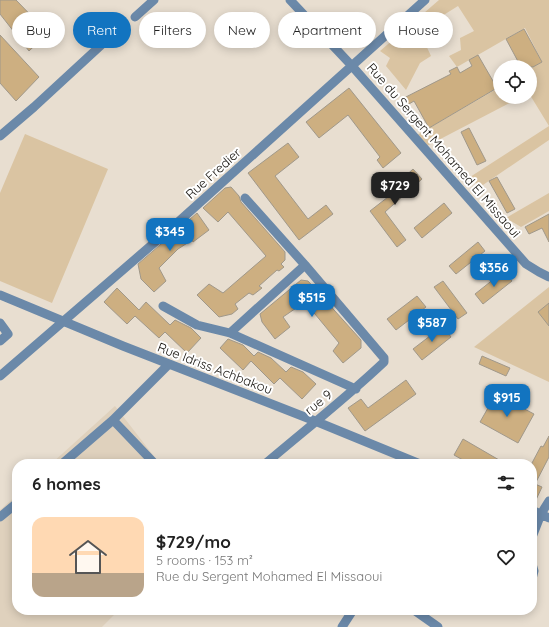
<!DOCTYPE html>
<html lang="en">
<head>
<meta charset="utf-8">
<style>
	:root { --surface:#fff; --page:#f6f6f6; --text:#222; --muted:#767676; --line:#e0e0e0; --accent:#1274c0 }
	body { margin:0; font-family:Quicksand,sans-serif; background:var(--page); color:var(--text); height:100vh; display:flex; flex-direction:column; font-size:15px; white-space:nowrap }
	* { box-sizing:border-box; margin:0 }
	p { font-size:13px; color:var(--muted) }
	.icon { flex:none; width:22px; height:22px; fill:none; stroke:currentColor; stroke-width:2; stroke-linecap:round; stroke-linejoin:round }
	.map { position:relative; flex:1; overflow:hidden }
	.side { position:absolute; left:12px; top:459px; width:525px; height:156px; display:flex; flex-direction:column; background:var(--surface); border-radius:16px; box-shadow:0 2px 10px #0003 }
	.side>* { flex:none }
	.guide { position:absolute; left:12px; top:12px; width:525px; height:36px; display:flex; gap:8px }
	.fabs { position:absolute; left:493px; top:60px; display:grid; gap:8px }
	.fabs a { display:grid; place-items:center; width:44px; height:44px; border-radius:50%; background:var(--surface); box-shadow:0 2px 10px #0003; font-size:20px }
	.price { position:absolute; translate:-50% -34px; padding:0 9px; border-radius:8px; background:var(--accent); color:#fff; font-size:13px; line-height:26px; filter:drop-shadow(0 1px 2px #0008) }
	.price::after { content:''; position:absolute; left:50%; top:24px; width:12px; height:9px; margin-left:-6px; background:inherit; clip-path:polygon(0 0,100% 0,50% 100%) }
	.price.selected { background:#222; color:#fff }
	ul { padding:0; list-style:none }
	li { display:flex; align-items:center; gap:12px; height:100px; padding:0 20px }
	li+li { border-top:1px solid var(--line) }
	li span { display:grid; place-items:center; flex:none; width:112px; height:80px; border-radius:12px; color:#555 }
	li>.icon { margin-inline-start:auto }
	span .icon { width:48px; height:48px; fill:#fffc; stroke-width:1 }
	li b { font-size:17px }
	h2 { display:flex; justify-content:space-between; align-items:center; height:48px; padding:0 20px; font-size:17px }
	.pill { padding:0 14px; border-radius:18px; background:var(--surface); box-shadow:0 2px 10px #0003; font-size:14px; line-height:36px }
	.pill.selected { background:var(--accent); color:#fff }
	.map>svg:first-child { display:block }
	.built { fill:#dfd1bd }
	.green { fill:#dac4a2 }
	.building { fill:#cdaf81; stroke:#a0988a }
	.lines { fill:none; stroke-linecap:round; stroke-linejoin:round }
	.minor { stroke:#6b89a9; stroke-width:9 }
	.labels { text-anchor:middle; dominant-baseline:central; stroke-width:4; stroke-linejoin:round; paint-order:stroke }
	.street-label { font-size:13px; fill:#15120d; stroke:#fff }
</style>
</head>
<body>
<div class="map">
<svg width="549" height="627" viewBox="0 0 549 627">
	<rect width="100%" height="100%" fill="#e8ded0"/>
	<path class="built" d="M115,406L160,464H51Z
		M17,495V610H119L102,627H0V510Z"/>
	<path class="green" d="M439,0H549V126L530,95V69L542,62L525,28L457,67L449,56L461,50L460,38L474,31L458,6L434,21L443,35L438,40L433,37L424,41L431,56L420,63L406,90L386,66L390,58L380,51Z
		M500,87V97H521L427,146L417,135Z
		M549,126V140L480,187L470,177Z
		M25,134L108,169L52,303L0,281V193Z
		M549,193V211L521,227L506,218Z
		M549,287V382L474,347Z"/>
	<path class="building" d="M0,0H16L48,33L29,51L0,14Z
		M524,29L542,62L533,67H521L506,39Z
		M0,35L39,77L16,101L0,83Z
		M478,55L497,88L429,128L414,101L402,108L398,101L451,74L449,71L457,67L460,73L472,66L469,60Z
		M349,88L401,153L383,168L377,160L380,157L348,115L319,138L306,122Z
		M469,128L486,161L477,165L461,132Z
		M288,143L299,157L275,176L308,219L326,205L333,214L299,240L248,173Z
		M413,169L422,179L385,212L406,240L397,247L370,211L388,197L386,194Z
		M497,177L515,209L507,213L489,181Z
		M231,187L239,196L241,202L285,252V260L281,264L284,267L279,271L277,270L259,286L262,288L253,295L249,293L235,304L238,309L232,314L219,317L197,295L209,284L223,293L266,256L228,212L218,222L203,208L225,188Z
		M444,203L452,213L422,238L414,228Z
		M197,213L209,230L193,242L192,240L178,249L159,268L166,281L154,292L141,279L138,264Z
		M549,214V242L542,228L529,234L525,227Z
		M478,242L485,251L456,274L449,266Z
		M504,271L512,281L483,304L475,294Z
		M301,280L308,281L361,340V348L343,363L333,351L339,343L305,302L283,317L290,327L275,339L262,322L260,314Z
		M443,281L467,313L458,319L434,287Z
		M117,288L139,310L146,302L170,325L175,320L191,328L201,338L187,353L165,332L159,338L135,316L127,324L104,302Z
		M417,296L426,307L396,330L387,319Z
		M549,303V326L538,312Z
		M443,326L451,337L422,360L413,349Z
		M228,339L243,345L254,356L258,352L271,358L286,372L291,367L303,372L316,384L302,399L280,378L274,384L251,361L243,370L220,348Z
		M482,356L510,368L506,376L479,364Z
		M406,380L416,394L365,431L348,408L361,399L368,408Z
		M496,394L534,414L518,443L480,422Z
		M549,436V457L535,484L542,487L534,504H532V463L541,446L543,447Z
		M463,439L506,464H470L454,455Z"/>
	<g class="lines">
		<path class="minor" d="M290,0L352,66L526,264L539,272L549,277
			M135,17L154,0
			M0,136L34,107L111,36
			M245,198L305,265L384,358V362C346,398 305,430 265,464
			M0,295L123,346L315,421L420,464
			M163,306L197,325L230,333L356,389
			M0,323L8,334L0,341
			M230,333L305,265
			M0,376L176,224L425,0
			M113,420L155,464
			M62,464L113,420L169,364
			M532,510L549,518
			M0,517L17,503
			M532,537L541,514L549,501
			M532,564L534,571L532,579
			M414,610L438,627
			M342,627L353,610"/>
	</g>
	<g class="labels">
		<g class="street-label">
			<text transform="translate(444 150) rotate(49)">Rue du Sergent Mohamed El Missaoui</text>
			<text transform="translate(213 173) rotate(-42)">Rue Fredier</text>
			<text transform="translate(215 368) rotate(21)">Rue Idriss Achbakou</text>
			<text transform="translate(318 402) rotate(-39)">rue 9</text>
		</g>
	</g>
</svg>
<div class="fabs">
<a><svg class="icon" aria-label="locate" viewBox="0 0 24 24"><circle cx="12" cy="12" r="6"/><path d="M12 2v4M12 18v4M2 12h4M18 12h4"/></svg></a>
</div>
<b class="price selected" style="left:395px;top:206px">$729</b>
<b class="price" style="left:170px;top:252px">$345</b>
<b class="price" style="left:494px;top:288px">$356</b>
<b class="price" style="left:312px;top:318px">$515</b>
<b class="price" style="left:432px;top:343px">$587</b>
<b class="price" style="left:507px;top:418px">$915</b>
<div class="guide">
<a class="pill">Buy</a>
<a class="pill selected">Rent</a>
<a class="pill">Filters</a>
<a class="pill">New</a>
<a class="pill">Apartment</a>
<a class="pill">House</a>
</div>
<section class="side">
<h2>6 homes<svg class="icon" aria-label="filters" viewBox="0 0 24 24"><path d="M4 7h16M4 17h16"/><circle cx="9" cy="7" r="2"/><circle cx="15" cy="17" r="2"/></svg></h2>
<ul>
<li><span style="background:linear-gradient(#ffd9b3 70%,#b9a48a 0)"><svg class="icon" aria-label="home" viewBox="0 0 24 24"><path d="M3 11l9-7 9 7M6 9v11h12V9"/></svg></span><div><b>$729/mo</b><p>5 rooms · 153 m²</p><p>Rue du Sergent Mohamed El Missaoui</p></div><svg class="icon" aria-label="heart" viewBox="0 0 24 24"><path d="M12 20l-8-8c-3-5 5-10 8-4 3-6 11-1 8 4z"/></svg></li>
</ul>
</section>
</div>
</body>
</html>
